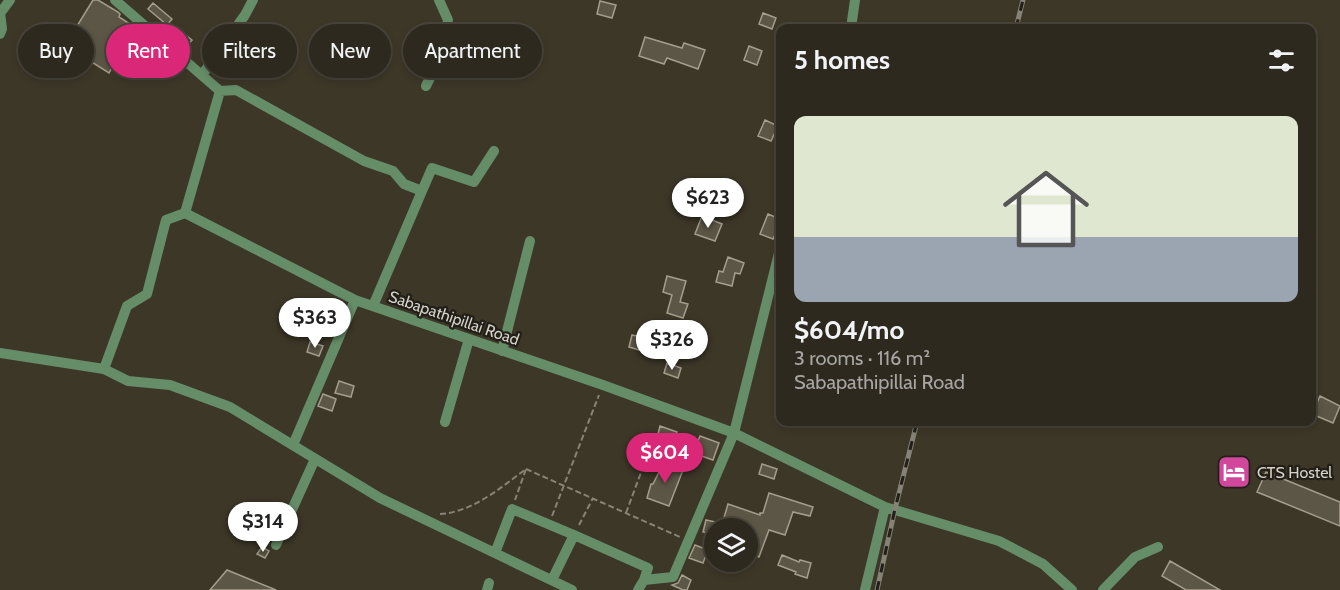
<!DOCTYPE html>
<html lang="en">
<head>
<meta charset="utf-8">
<style>
	:root { --surface:#2e291e; --page:#3a352b; --text:#f1f3f6; --muted:#a7a6a4; --line:#49453c; --accent:#db2777 }
	body { margin:0; font-family:Cabin,sans-serif; background:var(--page); color:var(--text); height:100vh; display:flex; flex-direction:column; font-size:22px; white-space:nowrap }
	* { box-sizing:border-box; margin:0 }
	p { font-size:20px; color:var(--muted) }
	.icon { flex:none; width:33px; height:33px; fill:none; stroke:currentColor; stroke-width:2; stroke-linecap:round; stroke-linejoin:round }
	.map { position:relative; flex:1; overflow:hidden }
	.side { position:absolute; left:776px; top:24px; width:540px; height:402px; display:flex; flex-direction:column; background:var(--surface); border-radius:12px; box-shadow:0 3px 9px #0003,0 0 0 2px var(--line) }
	.side>* { flex:none }
	.top-card { position:absolute; left:18px; top:24px; width:570px; height:54px; display:flex; gap:12px }
	.fabs { position:absolute; left:704px; top:518px; display:grid; gap:12px }
	.fabs a { display:grid; place-items:center; width:54px; height:54px; border-radius:50%; background:var(--surface); box-shadow:0 3px 9px #0003,0 0 0 2px var(--line); font-size:30px }
	.price { position:absolute; translate:-50% -51px; padding:0 14px; border-radius:21px; background:#fff; color:#222; font-size:20px; line-height:39px; filter:drop-shadow(0 2px 3px #0008) }
	.price::after { content:''; position:absolute; left:50%; top:36px; width:18px; height:14px; margin-left:-9px; background:inherit; clip-path:polygon(0 0,100% 0,50% 100%) }
	.price.current { background:var(--accent); color:#fff }
	ul { padding:0; list-style:none }
	li { display:grid; align-content:center; gap:12px; height:318px; padding:0 18px }
	li+li { border-top:2px solid var(--line) }
	li span { display:grid; place-items:center; height:186px; border-radius:12px; color:#555 }
	li>.icon { margin-inline-start:auto }
	span .icon { width:108px; height:108px; fill:#fffc; stroke-width:1 }
	li b { font-size:26px }
	h2 { display:flex; justify-content:space-between; align-items:center; height:72px; padding:0 18px; font-size:26px }
	.tag { padding:0 21px; border-radius:27px; background:var(--surface); box-shadow:0 3px 9px #0003,0 0 0 2px var(--line); font-size:21px; line-height:54px }
	.tag.current { background:var(--accent); color:#fff }
	.map>svg:first-child { display:block }
	.building { fill:#5c5646; stroke:#a59e8c; stroke-width:1.5 }
	.lines { fill:none; stroke-linecap:round; stroke-linejoin:round }
	.path { stroke:#888377; stroke-width:2; stroke-dasharray:6 3; stroke-linecap:butt }
	.minor { stroke:#658d68; stroke-width:10 }
	.rail-casing { stroke:#868276; stroke-width:5 }
	.rail { stroke:#211f18; stroke-width:3; stroke-dasharray:9; stroke-linecap:butt }
	.labels { text-anchor:middle; dominant-baseline:central; stroke-width:4.5; stroke-linejoin:round; paint-order:stroke }
	.street-label { font-size:16px; fill:#d5d2c9; stroke:#211f18 }
	.poi-label { font-size:16px; fill:#d5d2c9; stroke:#211f18; text-anchor:start }
</style>
</head>
<body>
<div class="map">
<svg width="1340" height="590" viewBox="0 0 1340 590">
	<rect width="100%" height="100%" fill="#3d3728"/>
	<path class="building" d="M93,0H98L118,12L120,14L119,17L133,26L120,45L130,51L121,65L116,61L109,73L66,46L67,44L64,42L72,29L74,31Z
		M600,1L616,5L612,18L597,14Z
		M153,3L172,19L167,25L148,9Z
		M763,13L776,18L772,29L759,24Z
		M178,29L192,40L186,47L172,36Z
		M645,37L682,48L684,43L705,50L698,69L667,58L664,64L639,56Z
		M749,46L762,51L757,65L744,60Z
		M141,48L148,53L143,62L136,57Z
		M765,120L778,126L771,141L758,136Z
		M768,214L780,219V224L773,239L760,234Z
		M702,216L722,224L715,241L695,234Z
		M728,257L744,263L740,274L735,273L732,286L716,282L719,271L723,272Z
		M667,276L686,281L680,302L688,304L683,318L667,313L672,295L663,292Z
		M632,335L642,337L639,350L629,347Z
		M310,342L323,346L319,356L307,352Z
		M667,363L681,368L678,378L664,373Z
		M339,381L354,386L351,397L335,393Z
		M323,394L336,399L332,411L318,406Z
		M1320,396L1340,406L1333,423L1312,414Z
		M660,426L677,432L673,443L657,438Z
		M700,436L719,443L713,460L693,453Z
		M664,462L683,470L669,506L647,498L651,484H653Z
		M762,464L777,469L774,479L759,474Z
		M1266,472L1340,502V526L1257,492Z
		M769,493L813,507L810,516L793,512L785,535L769,530L759,557L747,552V528H721L728,504L760,515V513H763Z
		M706,520L716,522L713,534L703,532Z
		M695,545L708,550L703,563L689,558Z
		M262,547L269,551L265,558L257,554Z
		M782,555L799,562L800,560L811,563L807,578L795,574L796,572L778,565Z
		M1170,561L1220,590H1186L1162,576Z
		M227,570L276,590H210Z
		M682,575L691,580L687,590H683L672,585L678,583Z"/>
	<g class="lines">
		<path class="path" d="M526,469L680,537
			M626,513L653,440
			M440,514C473,512 500,488 526,469L515,500
			M552,516L599,395
			M579,525L593,498"/>
		<path class="minor" d="M115,0L220,91L185,213L355,300L603,385L734,433L885,507L865,590
			M0,12L2,29L0,34
			M1,12L10,0
			M851,28L855,0
			M202,75L245,15L253,0
			M426,86L439,59L448,20L439,0
			M220,91L236,90L364,161L393,171L404,184L422,191L373,306
			M422,191L432,168L474,182L494,151
			M502,351L530,241
			M0,353L104,369L128,381L170,385L230,407L380,498L572,590
			M104,369L127,306L147,294L166,220L185,213
			M445,422L469,339
			M293,445L355,300
			M885,507L999,541L1043,564L1072,590
			M276,545L315,459
			M495,553L512,509L574,535
			M552,580L574,535L648,568L644,580
			M487,590L489,583
			M638,590L644,580L673,577L734,433L779,253L780,241
			M1103,590L1135,557L1158,547"/>
		<g class="rail-casing">
			<path id="rail" d="M1016,28L1023,0
				M877,590L895,509L917,422"/>
		</g>
		<use href="#rail" class="rail"/>
	</g>
	<defs>
		<g id="hotel-square" transform="scale(1.725)"><rect x="-9" y="-9" width="18" height="18" rx="4" fill="#d1479c" stroke="#211f18"/><path d="M-6-4.5h1.5V1H6V5H4.5V3h-9V5H-6ZM-4 0a1.8 1.8 0 1 1 3.6 0ZM.5 0V-2.5h3Q6-2.5 6 0Z" fill="#fff"/></g>
	</defs>
	<g fill-rule="evenodd">
		<use href="#hotel-square" x="1234" y="472"/>
	</g>
	<g class="labels">
		<g class="street-label">
			<text transform="translate(454 318) rotate(19)">Sabapathipillai Road</text>
		</g>
		<g class="poi-label">
			<text x="1257" y="472">CTS Hostel</text>
		</g>
	</g>
</svg>
<div class="fabs">
<a><svg class="icon" aria-label="layers" viewBox="0 0 24 24"><path d="M12 4l9 5-9 5-9-5zM3 14l9 5 9-5"/></svg></a>
</div>
<b class="price" style="left:708px;top:229px">$623</b>
<b class="price" style="left:315px;top:349px">$363</b>
<b class="price" style="left:672px;top:371px">$326</b>
<b class="price current" style="left:665px;top:484px">$604</b>
<b class="price" style="left:263px;top:553px">$314</b>
<div class="top-card">
<a class="tag">Buy</a>
<a class="tag current">Rent</a>
<a class="tag">Filters</a>
<a class="tag">New</a>
<a class="tag">Apartment</a>
</div>
<section class="side">
<h2>5 homes<svg class="icon" aria-label="filters" viewBox="0 0 24 24"><path d="M4 7h16M4 17h16"/><circle cx="9" cy="7" r="2"/><circle cx="15" cy="17" r="2"/></svg></h2>
<ul>
<li><span style="background:linear-gradient(#dfe7d0 65%,#9aa5b1 0)"><svg class="icon" aria-label="home" viewBox="0 0 24 24"><path d="M3 11l9-7 9 7M6 9v11h12V9"/></svg></span><div><b>$604/mo</b><p>3 rooms · 116 m²</p><p>Sabapathipillai Road</p></div></li>
</ul>
</section>
</div>
</body>
</html>
